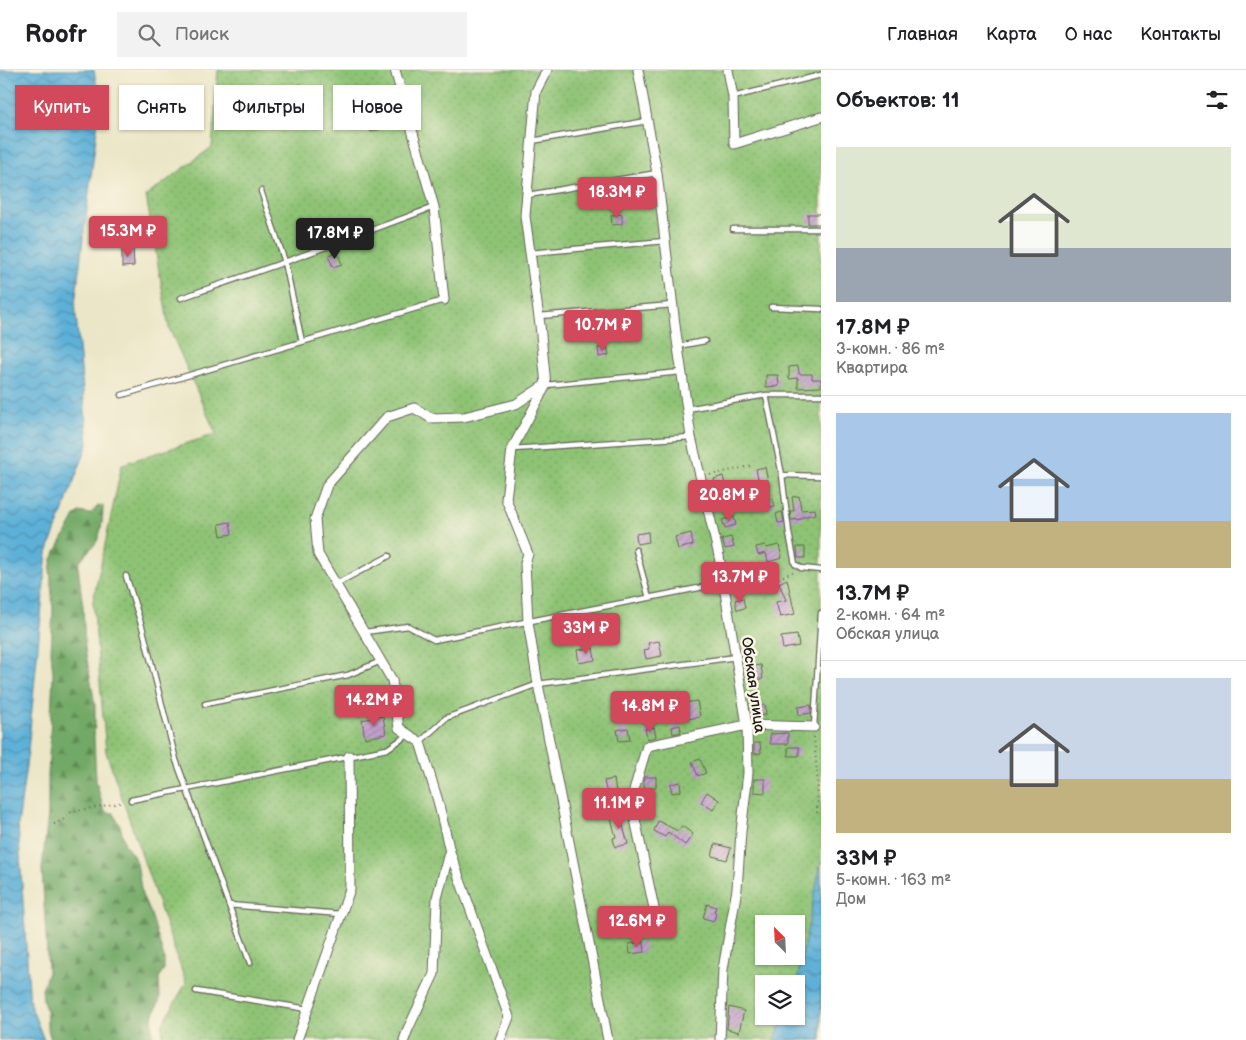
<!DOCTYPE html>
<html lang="ru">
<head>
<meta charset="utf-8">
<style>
	:root { --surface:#fff; --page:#f2f2f2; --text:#202124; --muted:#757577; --line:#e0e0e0; --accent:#d1495b }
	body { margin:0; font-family:"Balsamiq Sans",sans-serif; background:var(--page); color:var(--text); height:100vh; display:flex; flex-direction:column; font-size:19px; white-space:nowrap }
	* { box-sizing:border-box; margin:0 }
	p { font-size:16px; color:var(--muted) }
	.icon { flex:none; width:28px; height:28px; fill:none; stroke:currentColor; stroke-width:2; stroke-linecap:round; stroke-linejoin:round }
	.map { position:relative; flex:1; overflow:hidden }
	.panel { display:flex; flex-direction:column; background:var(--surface); width:425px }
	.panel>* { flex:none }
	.banner { position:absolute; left:15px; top:15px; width:475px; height:45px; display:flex; gap:10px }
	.needle { width:32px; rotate:336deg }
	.controls { position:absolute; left:755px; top:845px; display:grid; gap:10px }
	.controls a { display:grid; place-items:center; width:50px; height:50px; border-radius:0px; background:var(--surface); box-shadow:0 1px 4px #0004; font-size:25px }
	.price { position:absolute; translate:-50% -42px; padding:0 11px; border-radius:5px; background:var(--accent); color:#fff; font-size:16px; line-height:32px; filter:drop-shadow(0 1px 2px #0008) }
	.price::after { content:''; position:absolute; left:50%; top:30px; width:15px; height:11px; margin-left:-8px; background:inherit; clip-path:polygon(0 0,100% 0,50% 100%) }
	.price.current { background:#222; color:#fff }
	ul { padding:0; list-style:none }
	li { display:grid; align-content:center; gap:10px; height:265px; padding:0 15px }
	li+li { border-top:1px solid var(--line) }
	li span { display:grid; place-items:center; height:155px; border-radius:0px; color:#555 }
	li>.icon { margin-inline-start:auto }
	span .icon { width:90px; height:90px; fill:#fffc; stroke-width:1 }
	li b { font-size:21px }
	h2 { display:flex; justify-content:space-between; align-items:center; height:60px; padding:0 15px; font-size:21px }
	.tag { padding:0 18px; border-radius:0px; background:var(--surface); box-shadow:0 1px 4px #0004; font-size:18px; line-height:45px }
	.tag.current { background:var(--accent); color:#fff }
	header { display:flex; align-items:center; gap:30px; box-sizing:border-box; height:70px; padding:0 25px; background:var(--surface); border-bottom:1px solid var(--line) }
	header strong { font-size:24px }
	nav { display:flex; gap:28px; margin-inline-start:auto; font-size:18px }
	.search { width:350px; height:45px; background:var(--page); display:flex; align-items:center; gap:12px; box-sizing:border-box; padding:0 18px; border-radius:0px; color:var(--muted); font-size:19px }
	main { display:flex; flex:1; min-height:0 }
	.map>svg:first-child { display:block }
	.forest { fill:url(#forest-firs); stroke:#476241 }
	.park { fill:url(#park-dots); stroke:#557048; fill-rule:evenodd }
	.water { fill:url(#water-waves); stroke:#3c667a }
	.building { fill:url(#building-hatch) }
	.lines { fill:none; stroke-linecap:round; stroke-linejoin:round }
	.service-casing { stroke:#656358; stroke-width:7 }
	.minor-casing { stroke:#656358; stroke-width:11 }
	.path { stroke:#656358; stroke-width:2; stroke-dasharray:1 4; stroke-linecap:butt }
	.service { stroke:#fff; stroke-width:4.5 }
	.minor { stroke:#fff; stroke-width:9 }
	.labels { text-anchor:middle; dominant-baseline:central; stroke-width:5; stroke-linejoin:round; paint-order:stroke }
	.street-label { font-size:15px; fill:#1c1c1c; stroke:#fcf5e5 }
</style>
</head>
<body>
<header>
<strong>Roofr</strong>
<div class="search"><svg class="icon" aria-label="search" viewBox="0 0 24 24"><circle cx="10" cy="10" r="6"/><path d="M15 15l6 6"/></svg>Поиск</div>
<nav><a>Главная</a><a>Карта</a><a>О нас</a><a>Контакты</a></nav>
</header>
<main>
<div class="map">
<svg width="821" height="970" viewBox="0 0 821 970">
	<defs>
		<pattern id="forest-firs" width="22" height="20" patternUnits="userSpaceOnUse" patternTransform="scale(1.25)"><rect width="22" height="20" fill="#72a966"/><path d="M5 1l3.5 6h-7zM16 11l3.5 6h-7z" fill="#5d8953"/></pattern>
		<pattern id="park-dots" width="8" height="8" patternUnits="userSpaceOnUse" patternTransform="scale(1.25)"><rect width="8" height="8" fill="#8ec375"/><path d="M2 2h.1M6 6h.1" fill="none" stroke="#7aa765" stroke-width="1.8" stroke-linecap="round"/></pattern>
		<pattern id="water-waves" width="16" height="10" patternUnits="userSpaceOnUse" patternTransform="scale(1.25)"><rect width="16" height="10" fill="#5db0d8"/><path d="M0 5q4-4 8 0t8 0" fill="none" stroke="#4c8eae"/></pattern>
		<pattern id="building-hatch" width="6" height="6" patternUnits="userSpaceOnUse" patternTransform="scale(1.25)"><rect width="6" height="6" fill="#c2a0cb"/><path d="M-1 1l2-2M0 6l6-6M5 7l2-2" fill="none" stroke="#9d82a4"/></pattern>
	</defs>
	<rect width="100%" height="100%" fill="#fcf5e5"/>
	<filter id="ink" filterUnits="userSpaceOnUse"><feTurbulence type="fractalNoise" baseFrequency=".02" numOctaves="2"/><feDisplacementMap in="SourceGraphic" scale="10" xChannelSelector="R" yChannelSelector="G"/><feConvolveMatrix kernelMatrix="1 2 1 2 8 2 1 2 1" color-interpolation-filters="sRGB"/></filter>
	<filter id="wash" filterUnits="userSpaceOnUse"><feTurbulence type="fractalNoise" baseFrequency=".0096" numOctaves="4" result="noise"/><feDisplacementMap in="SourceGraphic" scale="20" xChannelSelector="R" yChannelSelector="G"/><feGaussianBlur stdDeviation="1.12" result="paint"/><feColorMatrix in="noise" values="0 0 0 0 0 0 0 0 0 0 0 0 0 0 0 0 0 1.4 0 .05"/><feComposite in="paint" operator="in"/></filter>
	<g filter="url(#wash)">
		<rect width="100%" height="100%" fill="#ece6c8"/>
		<path class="forest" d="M103,435C103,447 102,460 97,471C92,480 80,486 78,497L83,537L85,578L95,635V651L94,667L96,711L103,737L107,743H113L120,755L125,775L132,784L137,793L142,825L151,844L164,888V899L159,908L160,929L152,949L153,970H51L47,956L46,940L43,930L42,919L48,902L42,799L48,744V707L53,604L51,582L53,538L50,500L52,489L75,446L79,442L90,444L98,436Z"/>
		<path class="park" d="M218,0H821V970H163L162,955L186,913L106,682L93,531L122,394L216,364L169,258L146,126L212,77ZM764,854H796V886H764ZM764,914H796V946H764Z"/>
		<path class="water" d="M0,0H94L100,35L75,234L88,374L47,483L28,681L18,755L30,934L44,970H0Z
			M821,792V970H775L784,946H796V916Z"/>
		<g id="blocks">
			<path class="building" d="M301,14L303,24L290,28L287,18Z
				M378,49L381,59L371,62L368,52Z
				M622,144V154L612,155L611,145Z
				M808,144H821V154H808Z
				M133,178L134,196L122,197V179Z
				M337,182L342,194L333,197L328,185Z
				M607,276L609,285L599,287L598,278Z
				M798,296L799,304H812V309H821V317L798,318V308L789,309V297Z
				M766,305H778L779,316L766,317Z
				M765,397L768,411L759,413L756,399Z
				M723,406L726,418L717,420L714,409Z
				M799,426L801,440L815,439L816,444L802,447V449L791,450L790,441H794L792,427Z
				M773,429L775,436L763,439L761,431Z
				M781,442H782L784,452L778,453L776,444Z
				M734,447L736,455L725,458L722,450Z
				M230,452L232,464L221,466L219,454Z
				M648,462L649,472L637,474L636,464Z
				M691,463L693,475L678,479L675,467Z
				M731,467L734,477L725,479L722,469Z
				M765,475L766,478L779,475L782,488L768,492L766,483L758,485L756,477Z
				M797,477H805V488H798Z
				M741,494L742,501L731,504L729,497Z
				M787,509L795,544L780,547L776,532L786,530L779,513Z
				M743,528L745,538L737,540L735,530Z
				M797,565L799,576L783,579L781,567Z
				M659,571L662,586L646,589L644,580L649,579L648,573Z
				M593,578L595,590L579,593L577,580Z
				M761,595L763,609L747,610L746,597Z
				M697,631L700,647L687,649L684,633Z
				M765,635L766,645L752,646L751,636Z
				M811,635V643L799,645L798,637Z
				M383,646L386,664L365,668L362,650Z
				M680,655L681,662L673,664L672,657Z
				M654,657L656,667L647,669L645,659Z
				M628,658L630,670L619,671L617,660Z
				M788,663V674H770V664Z
				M754,673H760L761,683L754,684Z
				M788,677H799V686H788Z
				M700,689L706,703L698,706L692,692Z
				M644,707H656V718H644Z
				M614,709L616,722L607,724L604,711Z
				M754,709H765V723L754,722Z
				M680,712L681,721L672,723L670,714Z
				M707,722L719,730L713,740L701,732Z
				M621,742L623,751L622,752L628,774L615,777L613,768L616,767L610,745Z
				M658,751L678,761L682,756L693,764L685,775L668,762L665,767L654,761Z
				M715,774L731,778L727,790L712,786Z
				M707,834L716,837L714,842H716L714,851L703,848Z
				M644,872L645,882L630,884L629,874Z
				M729,937L744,941L739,962L727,959Z"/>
		</g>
	</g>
	<g filter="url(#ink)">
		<use href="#blocks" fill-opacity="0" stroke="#656358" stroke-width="1"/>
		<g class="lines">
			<g class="service-casing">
				<path id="service" d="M733,27L821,5
					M532,71L647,51
					M261,121L285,192L302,272
					M528,125L657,103
					M733,159H821
					M530,183L665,171
					M181,228L285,192L434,137
					M771,237L821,239
					M539,246L673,235
					M678,276L705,271
					M546,315L681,302
					M122,325L444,230
					M766,325L782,405L789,463L795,494L801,498L821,500
					M687,339L766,325H821
					M513,379L691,367
					M782,405L821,406
					M636,480L649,528
					M126,506L143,560L176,690L250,893
					M336,514L389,486
					M365,562L408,556L434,570L724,513
					M205,634L348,605L381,591
					M814,657L821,543
					M420,672L446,648L538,614L736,587
					M131,730L387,679L408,665
					M229,835L341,844
					M196,921L308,939"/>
			</g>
			<g class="minor-casing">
				<path id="minor" d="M395,0L434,137L444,230
					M547,0L536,21L525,146L540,255L546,315L512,379L506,429L528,484L525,493L528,552L538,614L608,970
					M638,0L657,103L676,263L691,367L719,486L747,655L748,703L741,762L737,819L723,899L720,970
					M728,0L733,27L734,74L821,47
					M655,843L631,730L647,676L747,655L814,657
					M297,970L350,819L349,686
					M404,970L408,959L434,904L437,828L449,783
					M500,970L509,947L450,782L438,731L420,672L399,658L392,610L318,484L315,449L327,415L387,347L414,338L431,348L464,347L516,334L545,315"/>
			</g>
			<path class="path" d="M710,405L751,396
				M735,520C755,516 776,511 794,501
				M814,667L818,716L817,744
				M54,754L63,750L71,742L124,732"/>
			<use href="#service" class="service"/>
			<use href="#minor" class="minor"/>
		</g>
	</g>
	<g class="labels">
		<g class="street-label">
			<text transform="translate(753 615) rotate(82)">Обская улица</text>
		</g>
	</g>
</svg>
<div class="controls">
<a><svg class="needle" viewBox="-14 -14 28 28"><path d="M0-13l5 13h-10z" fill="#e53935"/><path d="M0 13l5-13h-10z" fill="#757577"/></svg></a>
<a><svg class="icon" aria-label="layers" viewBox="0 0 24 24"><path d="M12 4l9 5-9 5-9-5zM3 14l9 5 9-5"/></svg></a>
</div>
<b class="price" style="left:617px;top:149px">18.3M ₽</b>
<b class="price" style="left:128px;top:188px">15.3M ₽</b>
<b class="price current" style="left:335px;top:190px">17.8M ₽</b>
<b class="price" style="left:603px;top:282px">10.7M ₽</b>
<b class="price" style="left:729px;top:452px">20.8M ₽</b>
<b class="price" style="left:740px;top:534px">13.7M ₽</b>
<b class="price" style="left:586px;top:585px">33M ₽</b>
<b class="price" style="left:374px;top:657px">14.2M ₽</b>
<b class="price" style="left:650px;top:663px">14.8M ₽</b>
<b class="price" style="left:619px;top:760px">11.1M ₽</b>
<b class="price" style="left:637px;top:878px">12.6M ₽</b>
<div class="banner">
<a class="tag current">Купить</a>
<a class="tag">Снять</a>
<a class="tag">Фильтры</a>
<a class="tag">Новое</a>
</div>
</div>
<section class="panel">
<h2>Объектов: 11<svg class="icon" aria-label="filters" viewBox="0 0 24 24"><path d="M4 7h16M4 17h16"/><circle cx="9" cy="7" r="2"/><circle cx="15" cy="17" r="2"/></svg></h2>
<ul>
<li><span style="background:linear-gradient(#dfe7d0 65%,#9aa5b1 0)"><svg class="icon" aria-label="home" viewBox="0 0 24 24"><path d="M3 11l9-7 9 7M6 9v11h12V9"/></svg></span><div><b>17.8M ₽</b><p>3-комн. · 86 m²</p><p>Квартира</p></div></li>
<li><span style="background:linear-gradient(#a9c7e8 70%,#c2b280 0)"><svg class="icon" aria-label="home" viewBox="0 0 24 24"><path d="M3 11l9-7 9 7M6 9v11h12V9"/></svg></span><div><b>13.7M ₽</b><p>2-комн. · 64 m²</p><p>Обская улица</p></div></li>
<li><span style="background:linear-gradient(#c9d6e8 65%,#c2b280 0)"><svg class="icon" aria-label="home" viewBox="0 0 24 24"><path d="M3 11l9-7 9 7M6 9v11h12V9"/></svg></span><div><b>33M ₽</b><p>5-комн. · 163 m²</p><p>Дом</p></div></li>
</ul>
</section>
</main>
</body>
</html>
